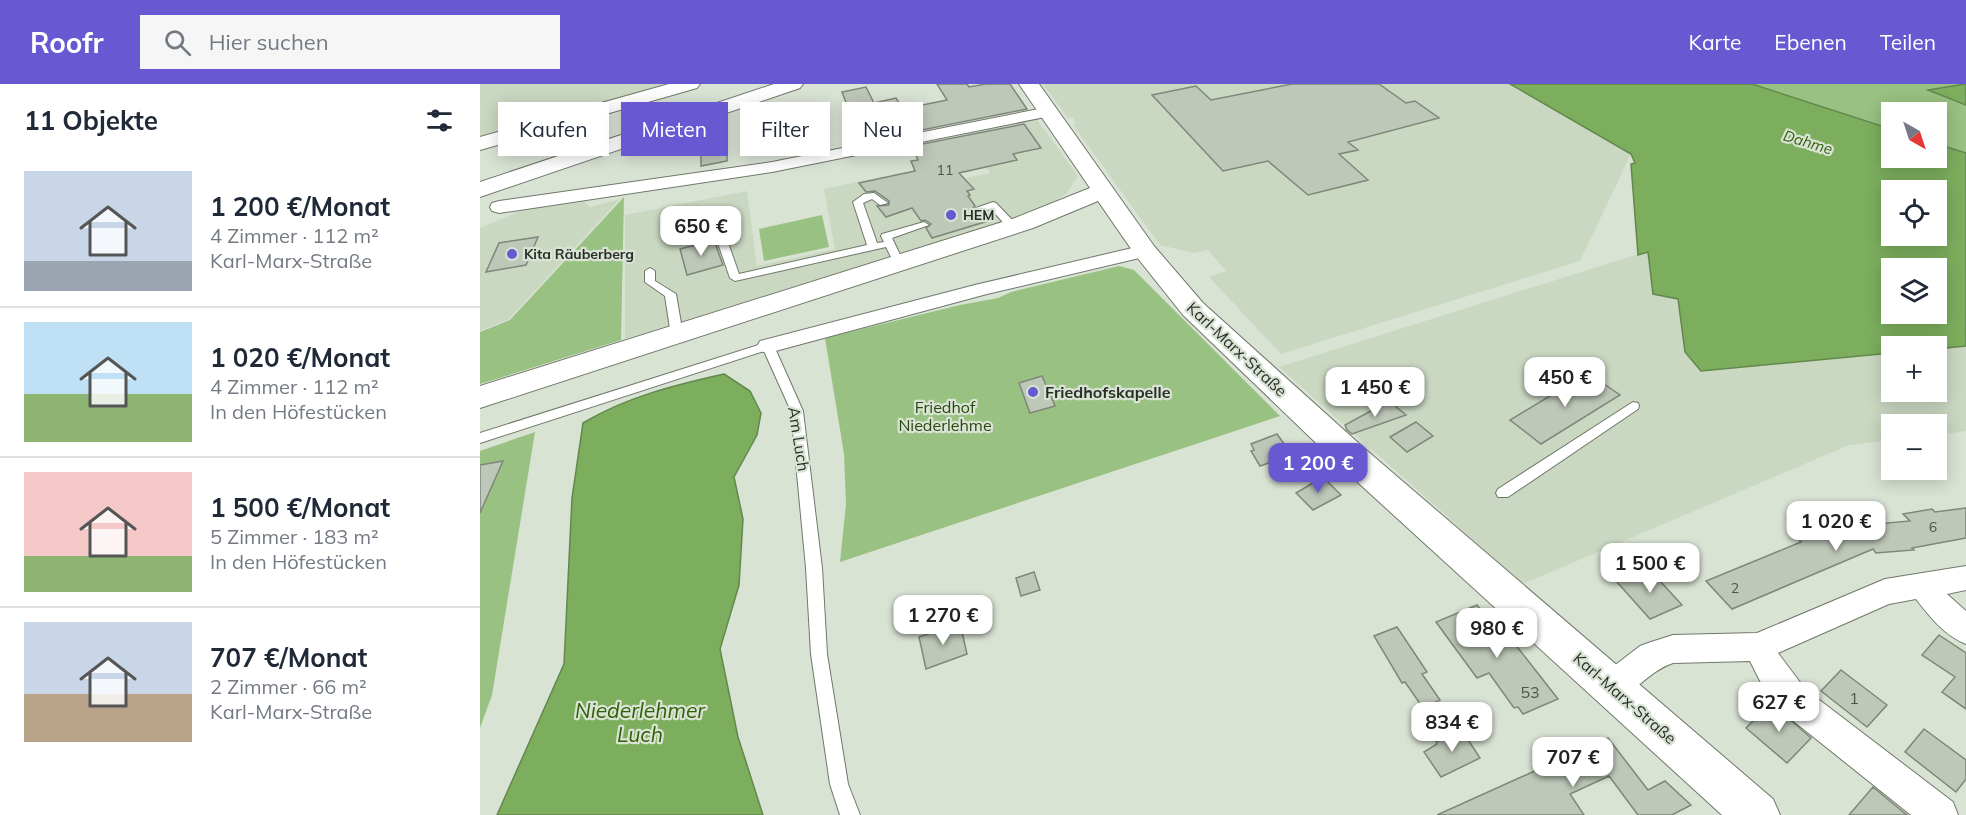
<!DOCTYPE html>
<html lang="de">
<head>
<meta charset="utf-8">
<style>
	:root { --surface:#fff; --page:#f6f6f7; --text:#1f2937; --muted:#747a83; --line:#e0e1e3; --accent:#6858d1 }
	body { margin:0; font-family:Mulish,sans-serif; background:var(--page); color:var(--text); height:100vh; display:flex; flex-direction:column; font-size:22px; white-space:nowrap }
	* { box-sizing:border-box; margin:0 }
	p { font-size:20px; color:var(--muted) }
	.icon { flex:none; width:33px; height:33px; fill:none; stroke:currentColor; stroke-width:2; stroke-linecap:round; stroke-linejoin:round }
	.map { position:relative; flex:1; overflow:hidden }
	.panel { display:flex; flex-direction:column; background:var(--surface); width:480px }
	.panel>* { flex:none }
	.guide { position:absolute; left:18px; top:18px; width:570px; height:54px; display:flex; gap:12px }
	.needle { width:39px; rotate:141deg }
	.controls { position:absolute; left:1401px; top:18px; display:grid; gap:12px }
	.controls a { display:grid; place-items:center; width:66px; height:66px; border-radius:0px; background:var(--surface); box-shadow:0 3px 15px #0003; font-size:30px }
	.price { position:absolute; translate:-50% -51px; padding:0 14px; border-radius:12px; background:#fff; color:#222; font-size:20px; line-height:39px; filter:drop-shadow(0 2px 3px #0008) }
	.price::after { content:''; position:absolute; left:50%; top:36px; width:18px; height:14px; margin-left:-9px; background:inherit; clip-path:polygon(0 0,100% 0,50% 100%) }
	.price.current { background:var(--accent); color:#fff }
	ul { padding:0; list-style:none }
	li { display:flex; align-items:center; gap:18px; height:150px; padding:0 24px }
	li+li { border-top:2px solid var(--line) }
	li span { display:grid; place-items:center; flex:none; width:168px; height:120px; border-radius:0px; color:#555 }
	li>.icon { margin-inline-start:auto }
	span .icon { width:72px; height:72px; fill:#fffc; stroke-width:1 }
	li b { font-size:26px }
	h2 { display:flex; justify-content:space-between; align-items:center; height:72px; padding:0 24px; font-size:26px }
	.tag { padding:0 21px; border-radius:0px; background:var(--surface); box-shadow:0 3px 15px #0003; font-size:21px; line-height:54px }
	.tag.current { background:var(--accent); color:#fff }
	header { display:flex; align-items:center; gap:36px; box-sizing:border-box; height:84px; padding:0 30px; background:var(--accent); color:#fff }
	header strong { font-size:28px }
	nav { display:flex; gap:33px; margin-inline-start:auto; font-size:21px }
	.search { width:420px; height:54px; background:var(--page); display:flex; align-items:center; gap:15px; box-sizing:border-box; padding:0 21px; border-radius:0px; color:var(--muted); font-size:22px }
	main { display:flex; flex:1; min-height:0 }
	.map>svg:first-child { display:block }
	.built { fill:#cad8c2 }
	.green { fill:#99c182 }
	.water { fill:#7cae5d; stroke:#63884d; stroke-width:1.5; fill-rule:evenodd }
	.building { fill:#bec8b9; stroke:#7e8779; stroke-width:1.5 }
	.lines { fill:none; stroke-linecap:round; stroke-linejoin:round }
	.service-casing { stroke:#6f786a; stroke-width:2 }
	.minor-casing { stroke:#6f786a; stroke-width:2 }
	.tertiary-casing { stroke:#6f786a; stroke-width:2 }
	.secondary-casing { stroke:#6f786a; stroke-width:2 }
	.motorway-casing { stroke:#6f786a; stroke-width:2 }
	.service { fill:#fff; fill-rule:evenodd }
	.minor { fill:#fff; fill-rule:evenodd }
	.tertiary { fill:#fff; fill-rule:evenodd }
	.secondary { fill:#fff; fill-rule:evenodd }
	.motorway { fill:#fff; fill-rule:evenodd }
	.poi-dot { fill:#6858d1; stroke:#d9e3d4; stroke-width:2 }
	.labels { text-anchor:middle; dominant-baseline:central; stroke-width:4.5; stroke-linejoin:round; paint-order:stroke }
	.number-label { font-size:14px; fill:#4f544c }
	.far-poi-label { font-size:14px; font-weight:bold; fill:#2a2e28; stroke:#d9e3d4; text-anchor:start }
	.far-water-label { font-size:15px; font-style:italic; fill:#326008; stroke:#d9e3d4 }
	.street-label { font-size:16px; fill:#2a2e28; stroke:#d9e3d4 }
	.poi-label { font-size:16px; font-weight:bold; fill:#2a2e28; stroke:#d9e3d4; text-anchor:start }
	.park-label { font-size:16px; fill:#28480f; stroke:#d9e3d4 }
	.near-number-label { font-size:16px; fill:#4f544c }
	.near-water-label { font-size:21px; font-style:italic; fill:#326008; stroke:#d9e3d4 }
</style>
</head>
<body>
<header>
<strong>Roofr</strong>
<div class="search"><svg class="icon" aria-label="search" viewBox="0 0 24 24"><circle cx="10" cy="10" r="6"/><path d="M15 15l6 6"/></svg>Hier suchen</div>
<nav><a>Karte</a><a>Ebenen</a><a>Teilen</a></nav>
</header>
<main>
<section class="panel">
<h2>11 Objekte<svg class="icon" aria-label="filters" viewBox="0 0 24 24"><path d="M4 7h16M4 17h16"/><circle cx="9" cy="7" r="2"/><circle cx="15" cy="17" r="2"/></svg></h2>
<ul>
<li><span style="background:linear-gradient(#c9d6e8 75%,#9aa5b1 0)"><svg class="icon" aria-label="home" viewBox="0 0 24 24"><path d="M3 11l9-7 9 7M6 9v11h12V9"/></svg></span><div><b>1 200 €/Monat</b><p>4 Zimmer · 112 m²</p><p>Karl-Marx-Straße</p></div></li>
<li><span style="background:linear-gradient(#bfe0f5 60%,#8fb573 0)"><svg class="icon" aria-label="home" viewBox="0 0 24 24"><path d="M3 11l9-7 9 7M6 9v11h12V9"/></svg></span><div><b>1 020 €/Monat</b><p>4 Zimmer · 112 m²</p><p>In den Höfestücken</p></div></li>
<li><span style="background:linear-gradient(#f6c9c9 70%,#8fb573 0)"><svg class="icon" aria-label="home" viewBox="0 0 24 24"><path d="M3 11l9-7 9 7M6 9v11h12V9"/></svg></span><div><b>1 500 €/Monat</b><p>5 Zimmer · 183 m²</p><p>In den Höfestücken</p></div></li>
<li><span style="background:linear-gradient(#c9d6e8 60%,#b9a48a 0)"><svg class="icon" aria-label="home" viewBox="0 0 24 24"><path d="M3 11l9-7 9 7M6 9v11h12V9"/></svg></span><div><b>707 €/Monat</b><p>2 Zimmer · 66 m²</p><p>Karl-Marx-Straße</p></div></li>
</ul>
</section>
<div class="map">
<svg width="1486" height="731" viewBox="0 0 1486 731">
	<rect width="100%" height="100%" fill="#d9e3d4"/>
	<path class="built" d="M0,0H192L0,54Z
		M563,0H1030L1151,70L1100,177L801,270L729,193L746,187L728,166L714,169L680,161L593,41L596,39L593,34H588Z
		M555,33L598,92L587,109L571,120L548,129L145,255V131L267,107L277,182L355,165L344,105L424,88L433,106L510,89L485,47Z
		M140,115L29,235L0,247V144L45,125L104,117L110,123Z
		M1168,167L1173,210L1198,214L1205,268L1221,287L1411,269L1412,308H1456L1457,265L1486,262V347L1457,351L1456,340H1412L1411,356L1369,361L1043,500L799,283Z"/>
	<path class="green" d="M1272,0H1486V69L1457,60L1456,28H1412L1411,45Z
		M144,113L141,256L0,300V248L30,236Z
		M342,131L349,163L284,177L279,145Z
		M639,182L654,186L800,332L360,478L366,420L364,370L345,254L480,221L518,214L531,208Z
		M55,348L12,611L0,644V367Z"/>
	<path class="water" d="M1030,0H1272L1411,45L1412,74H1456L1457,60L1486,69V262L1457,265L1456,262H1412L1411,269L1221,287L1205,268L1198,215L1173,210L1168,168L1158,171L1151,80L1155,79L1151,70ZM1412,106H1456V152H1412ZM1456,184V230H1412V184Z
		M1486,0V21L1448,6L1485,0Z
		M244,290L270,307L281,329L277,351L254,393L263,435L259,501L240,565L258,653L283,731H17L84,580L92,414L103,339C146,313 195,301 244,290Z"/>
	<path class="building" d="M457,0H487L489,3L506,0H530L547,25L427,49L421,33L375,41L362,8L386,3L394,19L416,14L423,25L467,16Z
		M812,0H899L926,19L935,17L959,34L868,58L878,66L859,70L888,96L828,111L788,77L743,87L672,11L716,2L731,16Z
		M544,40L561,64L533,70L537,76L479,89L494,105L487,107L490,111L488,112L495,122L491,126L497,130L502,129L508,137L452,154L446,144L451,140L445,136L441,137L432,124L406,133L397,122L409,121V117L395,107L386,108L379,99L435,87L431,77L438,76L432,62Z
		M247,58V77L221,82V63Z
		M58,153L46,181L6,188L19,159Z
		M234,156L243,181L207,191L200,165Z
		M1108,289L1140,311L1061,360L1030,336Z
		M562,292L575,322L550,329L539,299Z
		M909,317L926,331L872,350L867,346L865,341Z
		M936,338L953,352L927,368L910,353Z
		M797,350L812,371L780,382L771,367L774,366L771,360Z
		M23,377L0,429V381Z
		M843,393L861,411L833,426L816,409Z
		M1486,424V454L1432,464L1434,466L1396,469L1393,465L1252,525L1226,497L1321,458L1316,453L1341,443L1343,445L1430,437L1423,430L1452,425L1455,428Z
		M1169,485L1202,521L1170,535L1137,498Z
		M554,488L560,506L541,512L536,494Z
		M997,521L1018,549L1024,546L1078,615L1043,630L1038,623L1034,624L1009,589L997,594L956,538Z
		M480,539L487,570L446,585L439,553Z
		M917,543L947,588L942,590L960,616L943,624L925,598L922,599L894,552Z
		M1459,551L1486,569V625L1462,608L1475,593L1442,571Z
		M1361,586L1407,621L1387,643L1341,607Z
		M1291,619L1331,654L1307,679L1266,644Z
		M981,645L1000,674L961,693L944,668L957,660L956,658Z
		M1444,645L1486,676V695L1476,708L1425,668Z
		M1128,654L1168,706L1185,697L1211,721L1192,731H1158L1129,692L1090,710L1104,731H957Z
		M1393,703L1427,731H1369Z"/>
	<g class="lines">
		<g class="service-casing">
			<path id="service" d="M394,109L408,119L400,121L392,115L383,119L397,159L404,158L401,152L402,150L444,138L449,141L412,154L424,179L423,181H415L406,163L255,197L250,194L230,136L202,142L197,139L202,136L238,130L259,190L387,161L373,118L384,110Z
				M513,118L516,119L537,141V145H529L511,125L498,128L493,125Z
				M170,184L175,187V197L196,210L203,251L201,254L197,255L191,251L185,212L165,198V187Z
				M288,258L294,262L323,327L342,484L347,570L368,700L380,731H360L350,700L331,570L326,484L311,327L284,267L0,359V349Z
				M1153,318L1158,319L1159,322L1158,325L1028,413H1018L1016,409L1018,405Z"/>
		</g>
		<g class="minor-casing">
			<path id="minor" d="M569,23L575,25L577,28L575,31L292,88L19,129L12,127L10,123L12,119L19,117L292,78Z
				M665,161L672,163L675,167L672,171L507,210L288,269L280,267L277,262L280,257L495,201Z
				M1486,482V506L1467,510L1486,527V560C1465,552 1449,532 1436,515L1409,520L1298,569L1325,605L1473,718L1478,731H1431L1301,627L1280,597L1270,577L1193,579C1169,587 1155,609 1132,618L1121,614L1116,603L1121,592L1160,562L1171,558L1193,551L1277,549L1405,495Z"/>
		</g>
		<g class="tertiary-casing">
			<path id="tertiary" d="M539,0H559L674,162L723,219L885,365L1293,715L1300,731H1242L861,383L703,231L656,172L618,117L553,144L0,324V302L535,134L610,104Z"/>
		</g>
		<g class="secondary-casing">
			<path id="secondary" d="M189,0H220L217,4L0,66V53Z"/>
		</g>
		<g class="motorway-casing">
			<path id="motorway" d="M294,0H323L320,4L0,113V98Z"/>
		</g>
		<use href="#service" class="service"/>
		<use href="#minor" class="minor"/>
		<use href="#tertiary" class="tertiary"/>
		<use href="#secondary" class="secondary"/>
		<use href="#motorway" class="motorway"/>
	</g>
	<g class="poi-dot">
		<circle cx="471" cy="131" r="6"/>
		<circle cx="32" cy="170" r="6"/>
		<circle cx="553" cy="308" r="6"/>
	</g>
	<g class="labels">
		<g class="number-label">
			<text x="465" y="86">11</text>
			<text x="1453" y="443">6</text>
			<text x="1255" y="504">2</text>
		</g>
		<g class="far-poi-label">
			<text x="483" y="131">HEM</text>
			<text x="44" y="170">Kita Räuberberg</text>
		</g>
		<g class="far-water-label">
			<text transform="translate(1328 58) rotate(17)">Dahme</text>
		</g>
		<g class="street-label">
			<text transform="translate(757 265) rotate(43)">Karl-Marx-Straße</text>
			<text transform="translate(319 355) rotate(81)">Am Luch</text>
			<text transform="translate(1145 614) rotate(41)">Karl-Marx-Straße</text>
		</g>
		<g class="poi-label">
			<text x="565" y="308">Friedhofskapelle</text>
		</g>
		<g class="park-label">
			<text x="465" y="323">Friedhof<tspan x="465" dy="18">Niederlehme</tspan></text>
		</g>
		<g class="near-number-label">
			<text x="1050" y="608">53</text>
			<text x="1374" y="614">1</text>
		</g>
		<g class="near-water-label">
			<text x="160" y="626">Niederlehmer<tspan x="160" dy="24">Luch</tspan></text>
		</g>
	</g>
</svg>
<div class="controls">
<a><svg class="needle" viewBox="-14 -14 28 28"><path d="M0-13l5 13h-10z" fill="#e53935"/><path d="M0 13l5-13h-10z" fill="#747a83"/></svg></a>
<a><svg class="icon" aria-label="locate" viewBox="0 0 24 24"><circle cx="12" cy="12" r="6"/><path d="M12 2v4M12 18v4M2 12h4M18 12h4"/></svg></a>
<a><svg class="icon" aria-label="layers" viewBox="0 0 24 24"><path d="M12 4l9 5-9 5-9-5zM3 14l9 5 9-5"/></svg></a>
<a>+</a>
<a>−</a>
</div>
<b class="price" style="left:221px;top:173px">650 €</b>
<b class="price" style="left:1085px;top:324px">450 €</b>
<b class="price" style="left:895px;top:334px">1 450 €</b>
<b class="price current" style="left:838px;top:410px">1 200 €</b>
<b class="price" style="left:1356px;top:468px">1 020 €</b>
<b class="price" style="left:1170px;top:510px">1 500 €</b>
<b class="price" style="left:463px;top:562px">1 270 €</b>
<b class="price" style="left:1017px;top:575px">980 €</b>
<b class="price" style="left:1299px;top:649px">627 €</b>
<b class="price" style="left:972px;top:669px">834 €</b>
<b class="price" style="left:1093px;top:704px">707 €</b>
<div class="guide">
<a class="tag">Kaufen</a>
<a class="tag current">Mieten</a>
<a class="tag">Filter</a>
<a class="tag">Neu</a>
</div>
</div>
</main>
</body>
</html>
